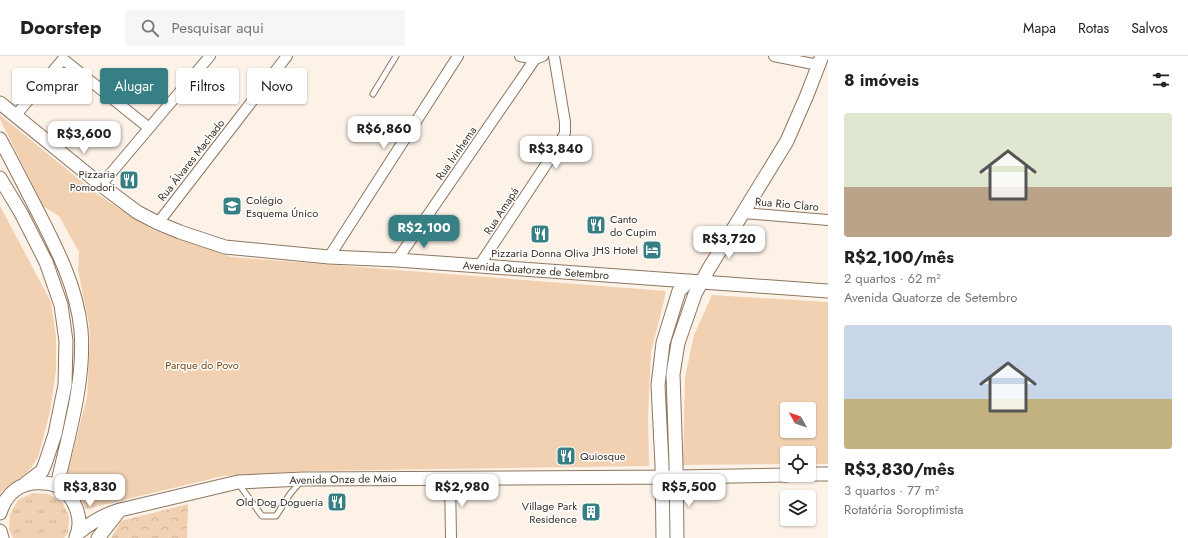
<!DOCTYPE html>
<html lang="pt">
<head>
<meta charset="utf-8">
<style>
	:root { --surface:#fff; --page:#f6f6f6; --text:#222; --muted:#767676; --line:#e0e0e0; --accent:#367f85 }
	body { margin:0; font-family:Jost,sans-serif; background:var(--page); color:var(--text); height:100vh; display:flex; flex-direction:column; font-size:15px; white-space:nowrap }
	* { box-sizing:border-box; margin:0 }
	p { font-size:13px; color:var(--muted) }
	.icon { flex:none; width:22px; height:22px; fill:none; stroke:currentColor; stroke-width:2; stroke-linecap:round; stroke-linejoin:round }
	.map { position:relative; flex:1; overflow:hidden }
	.drawer { display:flex; flex-direction:column; background:var(--surface); width:360px }
	.drawer>* { flex:none }
	.top-card { position:absolute; left:12px; top:12px; width:380px; height:36px; display:flex; gap:8px }
	.needle { width:26px; rotate:310deg }
	.controls { position:absolute; left:780px; top:346px; display:grid; gap:8px }
	.controls a { display:grid; place-items:center; width:36px; height:36px; border-radius:4px; background:var(--surface); box-shadow:0 1px 3px #0004; font-size:20px }
	.price { position:absolute; translate:-50% -34px; padding:0 9px; border-radius:8px; background:#fff; color:#222; font-size:13px; line-height:26px; filter:drop-shadow(0 1px 2px #0008) }
	.price::after { content:''; position:absolute; left:50%; top:24px; width:12px; height:9px; margin-left:-6px; background:inherit; clip-path:polygon(0 0,100% 0,50% 100%) }
	.price.current { background:var(--accent); color:#fff }
	ul { padding:0; list-style:none }
	li { display:grid; align-content:center; gap:8px; height:212px; padding:0 16px }
	li span { display:grid; place-items:center; height:124px; border-radius:4px; color:#555 }
	li>.icon { margin-inline-start:auto }
	span .icon { width:72px; height:72px; fill:#fffc; stroke-width:1 }
	li b { font-size:17px }
	h2 { display:flex; justify-content:space-between; align-items:center; height:48px; padding:0 16px; font-size:17px }
	.pill { padding:0 14px; border-radius:4px; background:var(--surface); box-shadow:0 1px 3px #0004; font-size:14px; line-height:36px }
	.pill.current { background:var(--accent); color:#fff }
	header { display:flex; align-items:center; gap:24px; box-sizing:border-box; height:56px; padding:0 20px; background:var(--surface); border-bottom:1px solid var(--line) }
	header strong { font-size:19px }
	nav { display:flex; gap:22px; margin-inline-start:auto; font-size:14px }
	.search { width:280px; height:36px; background:var(--page); display:flex; align-items:center; gap:10px; box-sizing:border-box; padding:0 14px; border-radius:4px; color:var(--muted); font-size:15px }
	main { display:flex; flex:1; min-height:0 }
	.map>svg:first-child { display:block }
	.grass { fill:url(#grass-tufts) }
	.forest { fill:url(#forest-crowns) }
	.park { fill:#f1d1b1; fill-rule:evenodd }
	.lines { fill:none; stroke-linecap:round; stroke-linejoin:round }
	.service-casing { stroke:#8e765e; stroke-width:7 }
	.minor-casing { stroke:#8e765e; stroke-width:12 }
	.tertiary-casing { stroke:#8e765e; stroke-width:15 }
	.service { stroke:#fff; stroke-width:5 }
	.minor { stroke:#fff; stroke-width:10 }
	.tertiary { stroke:#fff; stroke-width:13 }
	.labels { text-anchor:middle; dominant-baseline:central; stroke-width:3; stroke-linejoin:round; paint-order:stroke }
	.street-label { font-size:11px; fill:#3a3026; stroke:#fff }
	.poi-label { font-size:11px; fill:#3a3026; stroke:#fff; text-anchor:end }
	.park-label { font-size:11px; fill:#76490f; stroke:#fff }
</style>
</head>
<body>
<header>
<strong>Doorstep</strong>
<div class="search"><svg class="icon" aria-label="search" viewBox="0 0 24 24"><circle cx="10" cy="10" r="6"/><path d="M15 15l6 6"/></svg>Pesquisar aqui</div>
<nav><a>Mapa</a><a>Rotas</a><a>Salvos</a></nav>
</header>
<main>
<div class="map">
<svg width="828" height="482" viewBox="0 0 828 482">
	<defs>
		<pattern id="grass-tufts" width="24" height="20" patternUnits="userSpaceOnUse"><rect width="24" height="20" fill="#f1d1b1"/><path d="M3 7l-1-3M5 7V3M7 7l1-3M15 17l-1-3M17 17v-4M19 17l1-3" fill="none" stroke="#cfb498"/></pattern>
		<pattern id="forest-crowns" width="20" height="18" patternUnits="userSpaceOnUse"><rect width="20" height="18" fill="#f1d1b1"/><path d="M2 6a3 3 0 1 1 6 0M12 15a3 3 0 1 1 6 0" fill="none" stroke="#cfb498"/></pattern>
	</defs>
	<rect width="100%" height="100%" fill="#fdf2e8"/>
	<path class="grass" d="M32,437L48,438L62,446L69,460L68,476L64,482H13L9,473L10,458L18,444Z"/>
	<path class="forest" d="M188,448L187,482H111L121,465Z"/>
	<path class="park" d="M0,59L97,138L153,174L231,201L666,235L663,249L651,296L648,361L649,410L308,415L223,420L86,453L78,439L69,428L68,415L87,341L90,283L89,268L78,214L79,196L59,160L43,150L0,63Z
		M0,150L51,246L56,281V314L50,356L38,401L31,412L22,421L3,434L0,438Z
		M712,239L828,246V408H809V397H787V408L683,409L685,321L694,279ZM787,353H809V375H787Z"/>
	<g class="lines">
		<g class="service-casing">
			<path id="service" d="M373,38L396,0
				M238,427L262,460H276L290,438L301,425"/>
		</g>
		<g class="minor-casing">
			<path id="minor" d="M520,0L535,3L543,0
				M774,0L818,9
				M16,59L63,3L149,72
				M101,129L210,0
				M743,157L828,164
				M158,167L287,0
				M329,201L458,0
				M397,204L535,3
				M479,210L557,92L565,77V66L554,0
				M450,422L451,482"/>
		</g>
		<g class="tertiary-casing">
			<path id="tertiary" d="M0,47L101,129L137,156L158,167L180,176L225,191L329,201L397,204L828,235
				M0,83C13,107 25,131 38,156C57,193 77,232 81,274C85,322 70,374 59,421L60,432
				M0,122L21,157L46,206L61,249L66,285L65,329L55,378L45,408L42,415L25,428
				M809,418H828
				M0,457C6,437 21,425 43,427C49,427 56,429 61,432C75,442 84,464 76,481
				M0,475L2,482
				M77,478C91,466 103,459 120,454L238,426L303,423L676,421L787,419
				M98,482L119,455
				M663,482L662,409L658,329L663,287L679,235L689,225
				M677,482L676,409L673,318L678,287L695,238L708,214L787,85L807,39L822,0"/>
		</g>
		<use href="#service" class="service"/>
		<use href="#minor" class="minor"/>
		<use href="#tertiary" class="tertiary"/>
	</g>
	<defs>
		<g id="restaurant-square" transform="scale(1)"><rect x="-9" y="-9" width="18" height="18" rx="4" fill="#367f85" stroke="#fff"/><path d="M-5-6h1v4h1v-4h1v4h1v-4h1v5L-1.5 .5V6h-2V.5L-5-1ZM5-6V6H3V1.5H1.5Q1.5-4 5-6Z" fill="#fff"/></g>
		<g id="school-square" transform="scale(1)"><rect x="-9" y="-9" width="18" height="18" rx="4" fill="#367f85" stroke="#fff"/><path d="M0-5L7-2L0 1L-7-2ZM-4 1L0 2.5L4 1V4Q0 6-4 4Z" fill="#fff"/></g>
		<g id="hotel-square" transform="scale(1)"><rect x="-9" y="-9" width="18" height="18" rx="4" fill="#367f85" stroke="#fff"/><path d="M-6-4.5h1.5V1H6V5H4.5V3h-9V5H-6ZM-4 0a1.8 1.8 0 1 1 3.6 0ZM.5 0V-2.5h3Q6-2.5 6 0Z" fill="#fff"/></g>
		<g id="building-square" transform="scale(1)"><rect x="-9" y="-9" width="18" height="18" rx="4" fill="#367f85" stroke="#fff"/><path d="M-4-6H4V6H1V3H-1V6H-4ZM-2.5-4.3h1.7v1.8h-1.7ZM.8-4.3h1.7v1.8H.8ZM-2.5-1h1.7V.8h-1.7ZM.8-1h1.7V.8H.8Z" fill="#fff"/></g>
	</defs>
	<g fill-rule="evenodd">
		<use href="#restaurant-square" x="129" y="124"/>
		<use href="#school-square" x="232" y="150"/>
		<use href="#restaurant-square" x="596" y="169"/>
		<use href="#restaurant-square" x="540" y="178"/>
		<use href="#hotel-square" x="652" y="194"/>
		<use href="#restaurant-square" x="566" y="400"/>
		<use href="#restaurant-square" x="337" y="446"/>
		<use href="#building-square" x="591" y="456"/>
	</g>
	<g class="labels">
		<g class="street-label">
			<text transform="translate(456 97) rotate(-55)">Rua Ivinhema</text>
			<text transform="translate(191 104) rotate(-52)">Rua Álvares Machado</text>
			<text transform="translate(787 148) rotate(5)">Rua Rio Claro</text>
			<text transform="translate(501 155) rotate(-57)">Rua Amapá</text>
			<text transform="translate(536 214) rotate(4)">Avenida Quatorze de Setembro</text>
			<text transform="translate(343 423) rotate(-1)">Avenida Onze de Maio</text>
		</g>
		<g class="poi-label">
			<text x="115" y="118">Pizzaria<tspan x="115" dy="13">Pomodori</tspan></text>
			<text x="246" y="144" text-anchor="start">Colégio<tspan x="246" dy="13">Esquema Único</tspan></text>
			<text x="610" y="163" text-anchor="start">Canto<tspan x="610" dy="13">do Cupim</tspan></text>
			<text x="638" y="194">JHS Hotel</text>
			<text x="540" y="197" text-anchor="middle">Pizzaria Donna Oliva</text>
			<text x="580" y="400" text-anchor="start">Quiosque</text>
			<text x="323" y="446">Old Dog Dogueria</text>
			<text x="577" y="450">Village Park<tspan x="577" dy="13">Residence</tspan></text>
		</g>
		<g class="park-label">
			<text x="202" y="309">Parque do Povo</text>
		</g>
	</g>
</svg>
<div class="controls">
<a><svg class="needle" viewBox="-14 -14 28 28"><path d="M0-13l5 13h-10z" fill="#e53935"/><path d="M0 13l5-13h-10z" fill="#767676"/></svg></a>
<a><svg class="icon" aria-label="locate" viewBox="0 0 24 24"><circle cx="12" cy="12" r="6"/><path d="M12 2v4M12 18v4M2 12h4M18 12h4"/></svg></a>
<a><svg class="icon" aria-label="layers" viewBox="0 0 24 24"><path d="M12 4l9 5-9 5-9-5zM3 14l9 5 9-5"/></svg></a>
</div>
<b class="price" style="left:384px;top:94px">R$6,860</b>
<b class="price" style="left:84px;top:99px">R$3,600</b>
<b class="price" style="left:556px;top:114px">R$3,840</b>
<b class="price current" style="left:424px;top:193px">R$2,100</b>
<b class="price" style="left:729px;top:204px">R$3,720</b>
<b class="price" style="left:90px;top:452px">R$3,830</b>
<b class="price" style="left:462px;top:452px">R$2,980</b>
<b class="price" style="left:689px;top:452px">R$5,500</b>
<div class="top-card">
<a class="pill">Comprar</a>
<a class="pill current">Alugar</a>
<a class="pill">Filtros</a>
<a class="pill">Novo</a>
</div>
</div>
<section class="drawer">
<h2>8 imóveis<svg class="icon" aria-label="filters" viewBox="0 0 24 24"><path d="M4 7h16M4 17h16"/><circle cx="9" cy="7" r="2"/><circle cx="15" cy="17" r="2"/></svg></h2>
<ul>
<li><span style="background:linear-gradient(#dfe7d0 60%,#b9a48a 0)"><svg class="icon" aria-label="home" viewBox="0 0 24 24"><path d="M3 11l9-7 9 7M6 9v11h12V9"/></svg></span><div><b>R$2,100/mês</b><p>2 quartos · 62 m²</p><p>Avenida Quatorze de Setembro</p></div></li>
<li><span style="background:linear-gradient(#c9d6e8 60%,#c2b280 0)"><svg class="icon" aria-label="home" viewBox="0 0 24 24"><path d="M3 11l9-7 9 7M6 9v11h12V9"/></svg></span><div><b>R$3,830/mês</b><p>3 quartos · 77 m²</p><p>Rotatória Soroptimista</p></div></li>
</ul>
</section>
</main>
</body>
</html>
